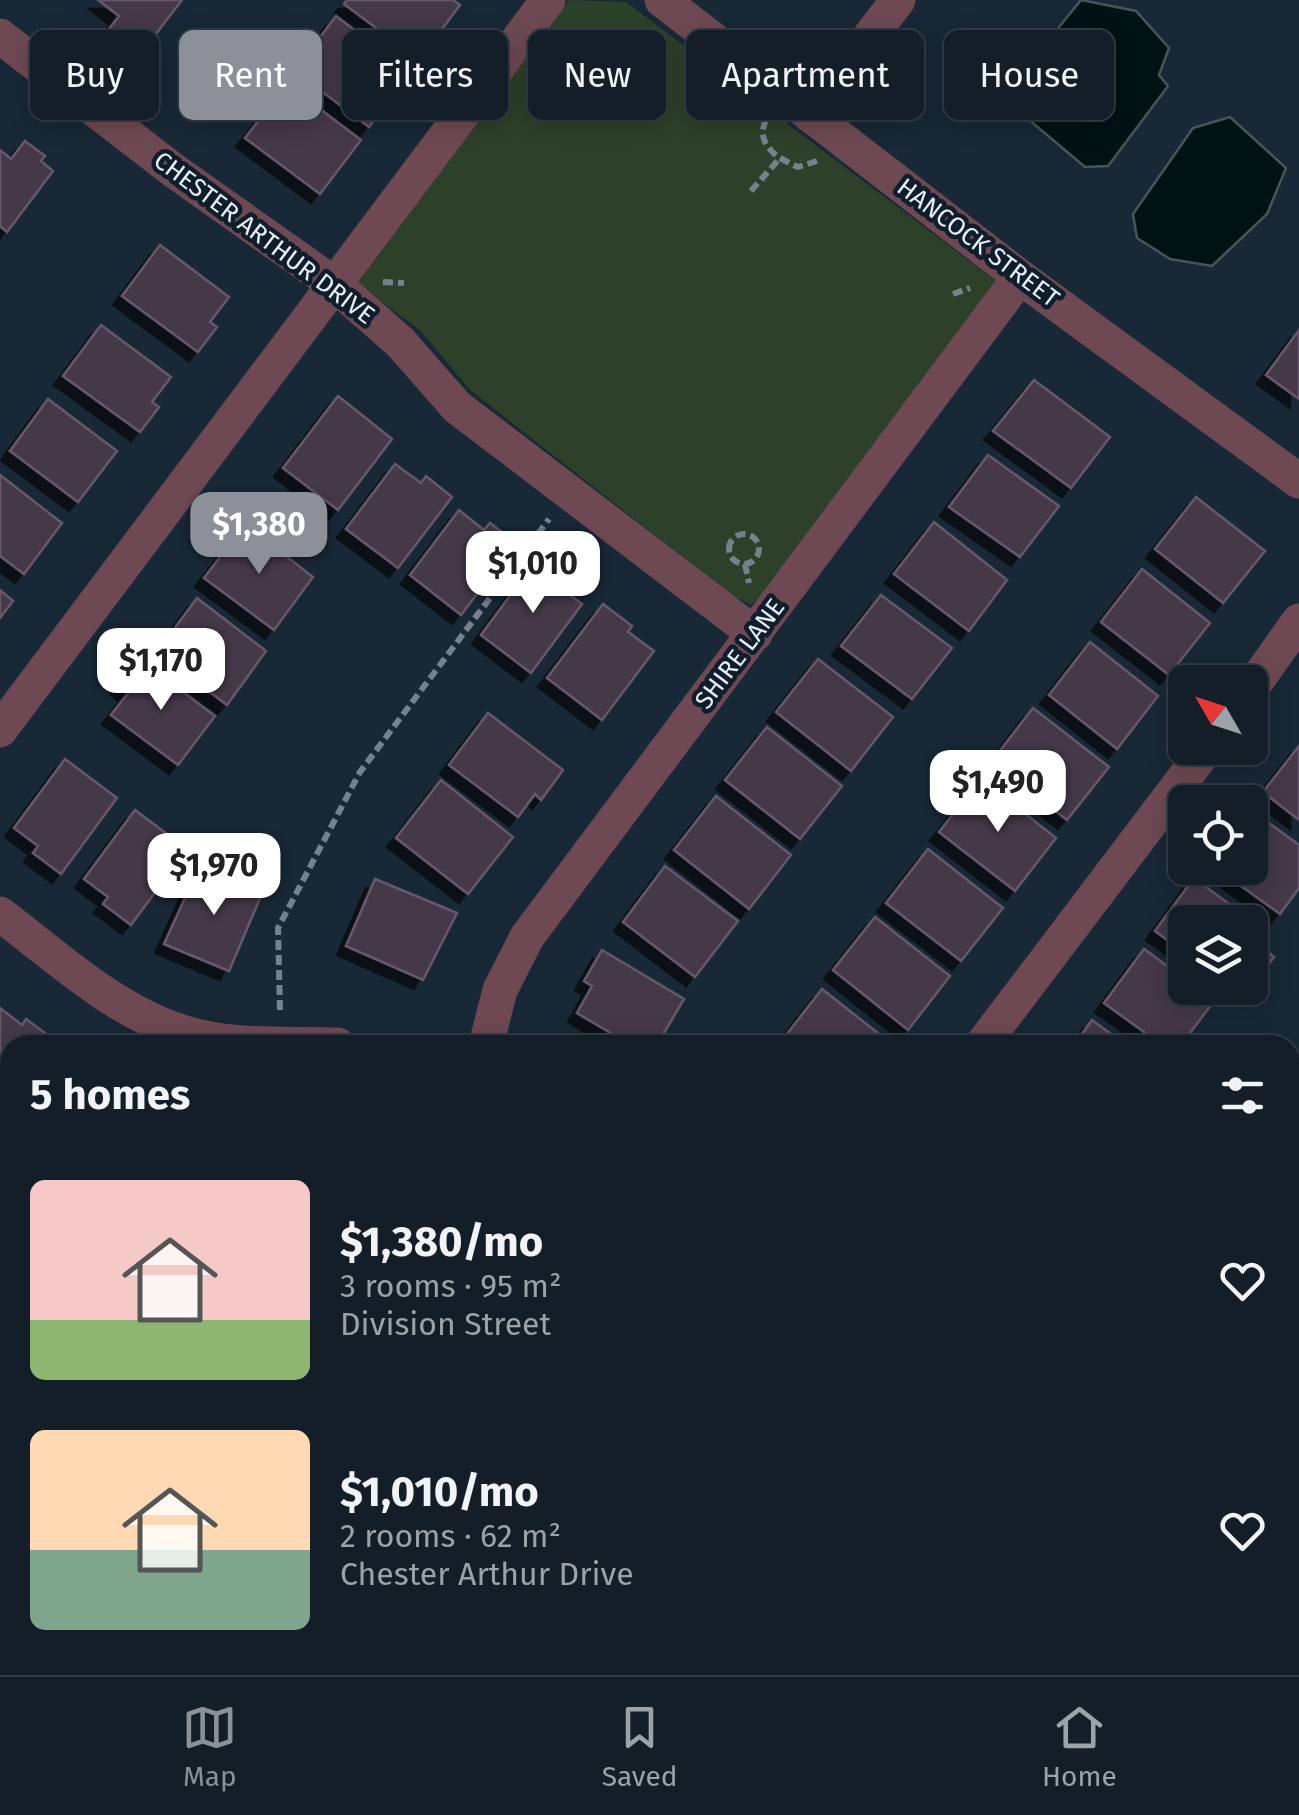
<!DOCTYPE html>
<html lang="en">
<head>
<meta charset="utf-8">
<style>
	:root { --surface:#131e28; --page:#1c2730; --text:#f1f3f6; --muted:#9da2a8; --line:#323c45; --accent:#8c9099 }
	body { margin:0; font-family:"Fira Sans",sans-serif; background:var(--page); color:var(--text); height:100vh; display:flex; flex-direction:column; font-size:38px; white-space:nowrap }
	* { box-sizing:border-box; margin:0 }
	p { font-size:32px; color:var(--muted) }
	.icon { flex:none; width:55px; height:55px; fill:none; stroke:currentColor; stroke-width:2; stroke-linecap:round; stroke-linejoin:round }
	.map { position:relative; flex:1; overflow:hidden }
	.details { position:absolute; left:0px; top:1035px; width:1300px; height:640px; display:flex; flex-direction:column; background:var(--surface); border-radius:30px 30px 0 0; box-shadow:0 5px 25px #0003,0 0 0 2px var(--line) }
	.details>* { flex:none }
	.hud { position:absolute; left:30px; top:30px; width:1240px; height:90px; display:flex; gap:20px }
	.needle { width:65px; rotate:309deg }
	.buttons { position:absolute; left:1168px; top:665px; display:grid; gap:20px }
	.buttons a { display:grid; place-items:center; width:100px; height:100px; border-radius:15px; background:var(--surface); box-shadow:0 5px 25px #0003,0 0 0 2px var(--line); font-size:50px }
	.price { position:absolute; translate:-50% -85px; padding:0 22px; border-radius:20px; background:#fff; color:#222; font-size:32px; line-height:65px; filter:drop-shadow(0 2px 5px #0008) }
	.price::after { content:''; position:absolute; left:50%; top:60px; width:30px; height:22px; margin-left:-15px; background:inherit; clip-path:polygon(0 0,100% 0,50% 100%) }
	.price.current { background:var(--accent); color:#fff }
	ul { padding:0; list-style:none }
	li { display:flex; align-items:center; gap:30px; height:250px; padding:0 30px }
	li span { display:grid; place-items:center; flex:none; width:280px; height:200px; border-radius:15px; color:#555 }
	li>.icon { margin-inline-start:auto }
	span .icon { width:120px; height:120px; fill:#fffc; stroke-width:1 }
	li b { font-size:42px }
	h2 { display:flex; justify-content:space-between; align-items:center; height:120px; padding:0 30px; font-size:42px }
	.pill { padding:0 35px; border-radius:15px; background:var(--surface); box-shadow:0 5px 25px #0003,0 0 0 2px var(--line); font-size:35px; line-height:90px }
	.pill.current { background:var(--accent); color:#fff }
	.dock { display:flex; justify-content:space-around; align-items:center; height:140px; border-top:2px solid var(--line); background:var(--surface); font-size:28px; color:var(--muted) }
	.dock a { display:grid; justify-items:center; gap:5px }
	.dock .current { color:var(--accent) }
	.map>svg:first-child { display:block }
	.green { fill:#2d402a }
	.forest { fill:#4d6749 }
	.water { fill:#001214; stroke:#455559; stroke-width:2.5 }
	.building { fill:#443849; stroke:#66596b; stroke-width:2.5; filter:url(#shadow) }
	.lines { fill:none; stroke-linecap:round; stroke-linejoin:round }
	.path { stroke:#75828e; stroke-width:6; stroke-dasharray:10 5; stroke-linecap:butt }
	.street { stroke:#6e4954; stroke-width:35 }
	.labels { text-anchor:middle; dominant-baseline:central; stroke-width:9; stroke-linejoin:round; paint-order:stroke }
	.street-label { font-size:25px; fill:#e7f0fa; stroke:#101e2c }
</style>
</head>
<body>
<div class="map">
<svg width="1299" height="1675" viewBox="0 0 1299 1675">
	<defs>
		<filter id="shadow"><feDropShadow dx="-9" dy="9" stdDeviation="0" flood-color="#0009"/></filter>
	</defs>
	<rect width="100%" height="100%" fill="#192836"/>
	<path class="green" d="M569,0L626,2L996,281L769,588L751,605L731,595L469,389L421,331L357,284Z"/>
	<path class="forest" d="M782,1665H1078L1084,1675H774Z"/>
	<path class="water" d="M1081,0L1136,11L1169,48L1159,75L1168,86L1108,166L1085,167L1015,108L1012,85Z
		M1230,117L1286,168L1267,214L1212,266L1170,259L1137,238L1133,214L1193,128Z"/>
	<path class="building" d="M98,0H182L142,52L130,44L126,49L105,34L119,16Z
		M347,0H453L460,5L419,60L344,4Z
		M336,16L410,72L369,127L295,71Z
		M287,84L361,140L320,194L245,138Z
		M25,141L45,156L41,161L53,171L7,232L0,226V150L11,159Z
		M160,245L229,297L210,322L217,327L198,352L122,296Z
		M101,325L171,377L152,402L159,407L140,432L63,376Z
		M1299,330V399L1266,375Z
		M1034,380L1110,437L1071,488L993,431Z
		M338,396L392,439L338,510L283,468Z
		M48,399L117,451L78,502L10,451Z
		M988,455L1059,506L1020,557L949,507Z
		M395,464L421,483L426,476L452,497L398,568L346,529Z
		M0,475L62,523L24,574L0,556Z
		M1196,497L1265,551L1223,603L1155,549Z
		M459,510L484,530L490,523L516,543L461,615L410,575Z
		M934,522L1007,580L969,631L894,574Z
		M245,524L313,577L274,630L204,578Z
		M540,555L568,577L560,588L582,604L531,673L481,635Z
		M1142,569L1210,623L1169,675L1101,622Z
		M0,590L13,601L0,618Z
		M881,595L952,648L912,699L841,646Z
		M197,598L266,651L227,705L157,652Z
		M603,604L632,626L628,632L654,651L602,720L547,678Z
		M1090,642L1158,696L1117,749L1049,695Z
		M818,659L893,717L851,771L776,712Z
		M140,660L215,716L178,765L111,715L128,693L120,686Z
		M1033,708L1109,767L1067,820L992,761Z
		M488,713L563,770L541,800L535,794L518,817L449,765Z
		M767,727L842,786L800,839L725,780Z
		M1299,746V820L1263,792Z
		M65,759L117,798L61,874L33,853L38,846L14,828Z
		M981,779L1056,838L1015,891L939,832Z
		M441,780L513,837L468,894L396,838Z
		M716,796L791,855L749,909L674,850Z
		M1250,809L1299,845V888L1280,914L1216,868H1250Z
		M135,810L187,849L131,925L103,904L108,897L84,879Z
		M928,849L1003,908L961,961L886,903Z
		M200,865L264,889L229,971L164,944Z
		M665,866L738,921L695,977L623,922Z
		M1194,878L1267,932L1258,944L1274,957L1255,983L1250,979V922H1185V953L1155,931Z
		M375,879L457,913L423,980L346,946Z
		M875,917L950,976L908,1030L833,970Z
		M1144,949L1185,979V988H1196L1214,1001L1181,1045H1162L1104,1003Z
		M602,950L684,999L657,1045H631L577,1013L592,986L584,981Z
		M822,989L893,1045H783L780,1043Z
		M0,1008L22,1025L26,1019L57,1042L55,1045H10V1106L3,1116L0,1114Z
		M1092,1020L1126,1045H1074Z
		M1290,1206L1299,1213V1279L1290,1291Z
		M0,1245L10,1253V1266L0,1279Z
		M0,1513L10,1517V1580L0,1607Z
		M344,1665H380V1675H343Z
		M661,1665H714L707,1675H674Z"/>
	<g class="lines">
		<path class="path" d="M766,120C754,145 779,159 798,167L817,161
			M751,191L779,159
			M383,282L404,283
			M953,294L970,288
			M729 549a15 15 0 1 1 30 0a15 15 0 1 1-30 0Z
			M745,564L749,583
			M280,1010L278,928L360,772L549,519
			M438,1665L455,1675"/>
		<path class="street" d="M662,0L1020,277L1299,481
			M0,36L173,170L334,284L400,342L457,407L755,634
			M810,115L898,0
			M1250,690L1299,621
			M0,730L548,0
			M0,914C58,958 115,1012 185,1033C233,1048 288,1043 338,1045
			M486,1045L500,990L527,937L1020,277
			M982,1045L1207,748
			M0,1440L10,1444
			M537,1675L538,1665"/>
	</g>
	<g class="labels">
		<g class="street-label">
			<text transform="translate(264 238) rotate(37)">CHESTER ARTHUR DRIVE</text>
			<text transform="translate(978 243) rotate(37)">HANCOCK STREET</text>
			<text transform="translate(740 654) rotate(-53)">SHIRE LANE</text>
		</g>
	</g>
</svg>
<div class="buttons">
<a><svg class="needle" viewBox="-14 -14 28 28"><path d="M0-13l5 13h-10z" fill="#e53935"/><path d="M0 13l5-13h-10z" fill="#9da2a8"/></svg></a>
<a><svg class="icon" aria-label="locate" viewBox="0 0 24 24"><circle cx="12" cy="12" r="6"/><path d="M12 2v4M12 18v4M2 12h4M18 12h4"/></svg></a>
<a><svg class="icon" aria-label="layers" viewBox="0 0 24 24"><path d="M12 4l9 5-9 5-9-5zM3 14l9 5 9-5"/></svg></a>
</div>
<b class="price current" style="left:259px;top:577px">$1,380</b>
<b class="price" style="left:533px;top:616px">$1,010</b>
<b class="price" style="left:161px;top:713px">$1,170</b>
<b class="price" style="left:998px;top:835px">$1,490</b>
<b class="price" style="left:214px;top:918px">$1,970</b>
<div class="hud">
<a class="pill">Buy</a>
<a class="pill current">Rent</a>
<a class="pill">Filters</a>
<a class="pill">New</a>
<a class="pill">Apartment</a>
<a class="pill">House</a>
</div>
<section class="details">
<h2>5 homes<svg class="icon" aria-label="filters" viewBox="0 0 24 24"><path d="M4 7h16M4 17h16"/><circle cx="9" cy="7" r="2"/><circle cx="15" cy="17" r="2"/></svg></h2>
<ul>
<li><span style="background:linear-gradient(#f6c9c9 70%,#8fb573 0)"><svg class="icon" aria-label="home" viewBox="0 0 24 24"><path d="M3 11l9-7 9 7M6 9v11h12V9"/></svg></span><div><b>$1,380/mo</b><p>3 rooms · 95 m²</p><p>Division Street</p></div><svg class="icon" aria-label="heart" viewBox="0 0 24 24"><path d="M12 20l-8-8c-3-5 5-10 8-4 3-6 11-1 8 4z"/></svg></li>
<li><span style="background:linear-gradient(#ffd9b3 60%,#7fa58c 0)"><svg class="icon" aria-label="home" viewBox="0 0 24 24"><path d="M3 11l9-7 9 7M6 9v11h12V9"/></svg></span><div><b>$1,010/mo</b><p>2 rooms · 62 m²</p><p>Chester Arthur Drive</p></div><svg class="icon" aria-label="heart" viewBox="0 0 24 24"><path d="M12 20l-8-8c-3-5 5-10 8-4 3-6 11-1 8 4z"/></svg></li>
</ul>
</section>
</div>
<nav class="dock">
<a class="current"><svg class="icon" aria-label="map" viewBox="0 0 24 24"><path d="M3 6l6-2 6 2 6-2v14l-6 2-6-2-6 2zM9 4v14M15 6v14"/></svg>Map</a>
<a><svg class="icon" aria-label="saved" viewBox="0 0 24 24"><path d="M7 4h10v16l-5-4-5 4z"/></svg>Saved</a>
<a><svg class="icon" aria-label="home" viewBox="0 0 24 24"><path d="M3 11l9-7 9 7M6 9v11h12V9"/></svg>Home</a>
</nav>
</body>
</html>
